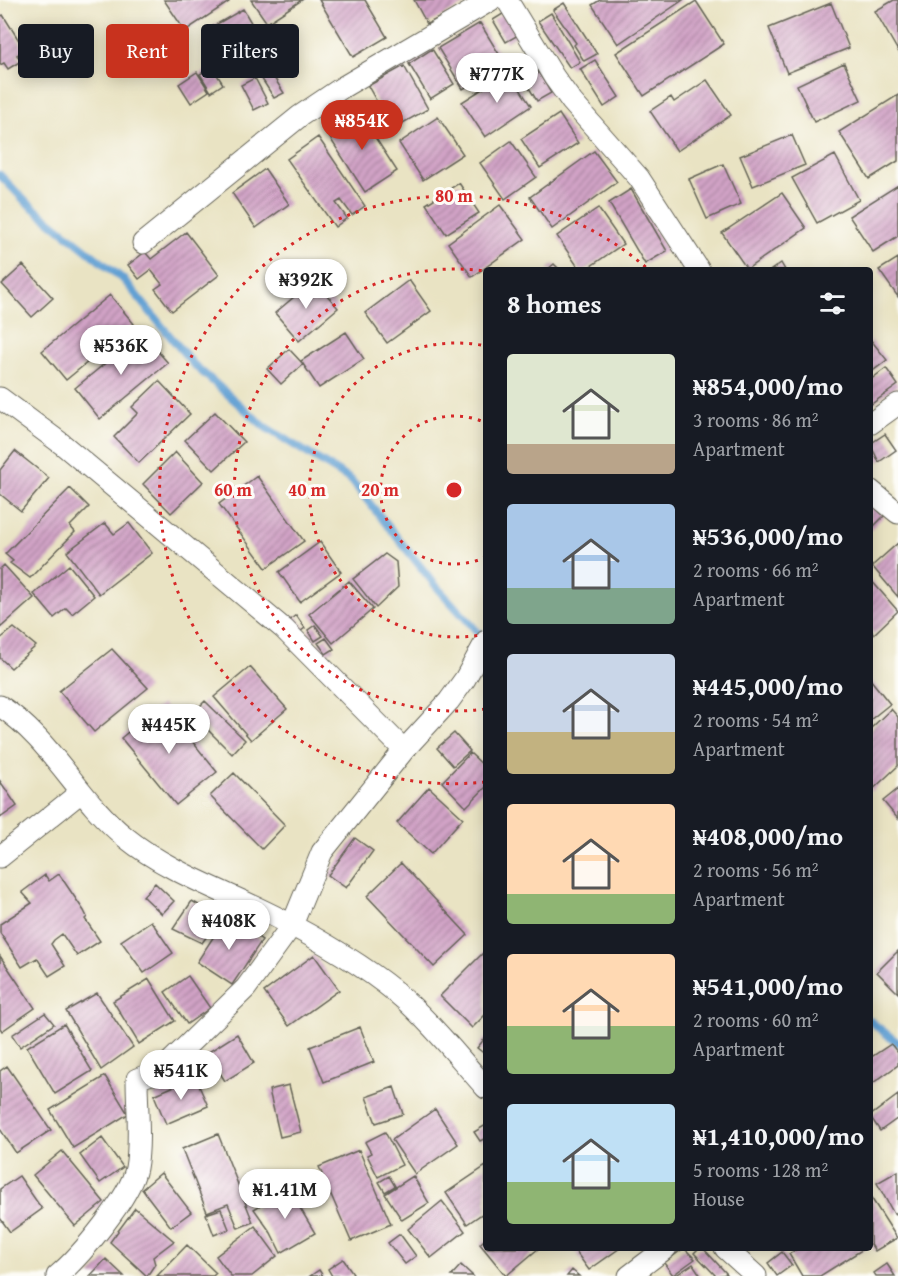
<!DOCTYPE html>
<html lang="en">
<head>
<meta charset="utf-8">
<style>
	:root { --surface:#171b24; --page:#242831; --text:#f1f3f6; --muted:#9ea1a6; --accent:#c8321e }
	body { margin:0; font-family:"Gentium Book Plus",serif; background:var(--page); color:var(--text); height:100vh; display:flex; flex-direction:column; font-size:22px; white-space:nowrap }
	* { box-sizing:border-box; margin:0 }
	p { font-size:20px; color:var(--muted) }
	.icon { flex:none; width:33px; height:33px; fill:none; stroke:currentColor; stroke-width:2; stroke-linecap:round; stroke-linejoin:round }
	.map { position:relative; flex:1; overflow:hidden }
	.details { position:absolute; left:483px; top:267px; width:390px; height:984px; display:flex; flex-direction:column; background:var(--surface); border-radius:6px; box-shadow:0 3px 15px #0003 }
	.details>* { flex:none }
	.banner { position:absolute; left:18px; top:24px; width:375px; height:54px; display:flex; gap:12px }
	.price { position:absolute; translate:-50% -51px; padding:0 14px; border-radius:21px; background:#fff; color:#222; font-size:20px; line-height:39px; filter:drop-shadow(0 2px 3px #0008) }
	.price::after { content:''; position:absolute; left:50%; top:36px; width:18px; height:14px; margin-left:-9px; background:inherit; clip-path:polygon(0 0,100% 0,50% 100%) }
	.price.current { background:var(--accent); color:#fff }
	ul { padding:0; list-style:none }
	li { display:flex; align-items:center; gap:18px; height:150px; padding:0 24px }
	li span { display:grid; place-items:center; flex:none; width:168px; height:120px; border-radius:6px; color:#555 }
	li>.icon { margin-inline-start:auto }
	span .icon { width:72px; height:72px; fill:#fffc; stroke-width:1 }
	li b { font-size:26px }
	h2 { display:flex; justify-content:space-between; align-items:center; height:72px; padding:0 24px; font-size:26px }
	.chip { padding:0 21px; border-radius:6px; background:var(--surface); box-shadow:0 3px 15px #0003; font-size:21px; line-height:54px }
	.chip.current { background:var(--accent); color:#fff }
	.map>svg:first-child { display:block }
	.lines { fill:none; stroke-linecap:round; stroke-linejoin:round }
	.stream { stroke:#62a0d3; stroke-width:8 }
	.building { fill:url(#building-hatch) }
	.minor-casing { stroke:#646256; stroke-width:23 }
	.minor { stroke:#fff; stroke-width:21 }
	.ring { fill:none; stroke:#d62828; stroke-width:3; stroke-dasharray:3 6 }
	.centre { fill:#d62828; stroke:#fdfcf7; stroke-width:3 }
	.ring-label { font-size:18px; text-anchor:middle; font-weight:bold; fill:#d62828; stroke:#fdfcf7; stroke-width:6; stroke-linejoin:round; paint-order:stroke }
</style>
</head>
<body>
<div class="map">
<svg width="898" height="1276" viewBox="0 0 898 1276">
	<defs>
		<pattern id="building-hatch" width="6" height="6" patternUnits="userSpaceOnUse" patternTransform="scale(1.5)"><rect width="6" height="6" fill="#d1a3c6"/><path d="M-1 1l2-2M0 6l6-6M5 7l2-2" fill="none" stroke="#a984a0"/></pattern>
	</defs>
	<rect width="100%" height="100%" fill="#fdfcf7"/>
	<filter id="ink" filterUnits="userSpaceOnUse"><feTurbulence type="fractalNoise" baseFrequency=".0167" numOctaves="2"/><feDisplacementMap in="SourceGraphic" scale="12" xChannelSelector="R" yChannelSelector="G"/><feConvolveMatrix kernelMatrix="1 2 1 2 8 2 1 2 1" color-interpolation-filters="sRGB"/></filter>
	<filter id="wash" filterUnits="userSpaceOnUse"><feTurbulence type="fractalNoise" baseFrequency=".008" numOctaves="4" result="noise"/><feDisplacementMap in="SourceGraphic" scale="24" xChannelSelector="R" yChannelSelector="G"/><feGaussianBlur stdDeviation="1.35" result="paint"/><feColorMatrix in="noise" values="0 0 0 0 0 0 0 0 0 0 0 0 0 0 0 0 0 1.4 0 .05"/><feComposite in="paint" operator="in"/></filter>
	<g filter="url(#wash)">
		<rect width="100%" height="100%" fill="#e9e3c3"/>
		<g class="lines">
			<path class="stream" d="M0,175L26,202L124,280L193,364L265,427L351,480L436,586L485,640
				M870,1021L898,1043"/>
		</g>
		<g id="blocks">
			<path class="building" d="M164,0H227L229,2L185,31Z
				M251,0H302L267,23Z
				M319,0H365L387,37L353,57Z
				M414,0H474L427,24Z
				M600,0H683L618,44L592,5Z
				M894,0H898V51L875,11Z
				M696,1L724,44L644,96L616,53Z
				M564,3L597,54L584,61L574,45L576,43L553,10Z
				M831,3L849,48L787,73L769,28Z
				M243,9L266,48L233,68L210,28Z
				M506,12L520,34L506,42L493,20Z
				M551,13L580,62L570,68L538,21Z
				M3,15L25,50L17,55L21,61L8,69L4,63L0,65V17Z
				M480,23L505,64L463,89L438,48Z
				M432,49L454,84L430,99L409,64Z
				M595,60L619,97L604,107L580,69Z
				M844,63L861,100L814,122L797,85Z
				M534,65L551,93L537,101L520,73Z
				M404,66L428,109L392,129L368,86Z
				M212,67L223,84L211,92L200,74Z
				M269,70L284,93L274,98L260,76Z
				M197,72L209,91L191,103L179,84Z
				M509,72L531,106L485,137L462,102Z
				M255,78L268,103L254,110L241,85Z
				M707,80L731,115L677,151L650,111L671,97L674,102Z
				M898,95V161L869,179L839,132Z
				M358,111L397,171L365,192L326,132Z
				M559,114L578,143L540,168L521,139Z
				M438,117L463,154L423,180L399,143Z
				M792,135L805,165L753,186L740,156Z
				M318,137L365,206L352,215L341,200L336,203L347,218L335,227L287,159Z
				M511,141L536,177L505,199L480,163Z
				M594,151L617,182L552,229L530,197Z
				M835,155L859,200L817,223L792,178Z
				M723,164L741,204L707,219L689,179Z
				M265,169L289,204L256,228L232,193Z
				M459,183L479,213L446,234L426,204Z
				M898,185V236L873,252L849,216Z
				M631,189L667,251L645,264L609,203Z
				M782,193L806,228L747,269L722,233Z
				M500,205L525,239L472,277L448,243Z
				M598,208L623,244L585,270H580L557,236Z
				M186,232L219,275L172,311L155,289L162,284L151,270L139,279L128,265L145,252L151,259Z
				M898,258V297L879,270Z
				M781,263L785,270H771Z
				M554,264L560,270H547Z
				M23,265L53,298L32,317L2,284Z
				M314,280L338,308L299,341L275,313Z
				M409,280L431,311L387,343L365,313Z
				M110,295L134,324L66,380L42,351Z
				M346,332L364,359L319,388L301,361Z
				M142,333L168,363L100,419L75,388Z
				M870,339L887,360L870,373Z
				M289,349L303,364L281,384L267,369Z
				M886,368L898,385L870,405V380Z
				M159,381L190,414L139,463L114,437L138,413L132,407Z
				M215,412L244,442L214,470L185,440Z
				M885,434L896,450L879,462L870,444Z
				M15,451L49,478L21,511L0,494V470Z
				M175,452L203,482L171,513L143,484Z
				M257,476L304,541L266,568L219,504Z
				M70,488L89,507L70,526L75,532L30,578L10,563L13,561L5,554Z
				M870,502L884,516L870,530Z
				M105,523L114,534L129,523L152,553L99,594L67,552Z
				M320,542L341,572L300,602L279,572Z
				M898,543V597L872,566Z
				M385,554L396,562L398,587L376,608L353,579Z
				M4,565L34,598L0,628V569Z
				M69,565L94,596L72,614L66,608L54,618L34,594Z
				M870,579L898,611L874,634L870,629Z
				M349,581L373,609L333,643L309,614Z
				M296,615L305,628L294,636L286,623Z
				M315,625L323,636L315,641L308,630Z
				M14,628L36,646L11,668L0,658V639Z
				M326,638L334,649L326,654L318,643Z
				M112,649L148,688L94,732L59,691Z
				M250,667L287,709L251,740L214,697Z
				M870,679L890,704L870,720Z
				M205,701L245,740L232,754L192,714Z
				M162,704L217,772L176,805L121,738Z
				M891,709L898,717V766L870,792V729Z
				M454,733L470,751L453,766L437,748Z
				M470,753L486,768V787L466,807L442,782Z
				M234,773L285,825L262,849L210,796Z
				M0,781L17,806L0,818Z
				M429,787L463,818L431,854L397,823Z
				M898,789V819L883,801Z
				M355,838L373,851L346,888L328,875Z
				M401,863L468,935L434,967L367,896Z
				M59,874L84,911L87,917L85,919L100,941L77,956L62,934L54,940L51,944L65,966L49,976L37,958L22,967L0,933V924L32,903L22,892L45,875L49,881Z
				M155,883L174,901L162,914L143,896Z
				M192,901L220,918L202,943L173,929Z
				M227,916L262,940L232,985L197,962Z
				M151,921L173,953L144,973L121,941Z
				M486,950V1014L472,1028L440,996Z
				M898,951V993L877,972Z
				M314,955L339,990L289,1026L264,992Z
				M0,956L35,1008L2,1031L0,1028Z
				M188,976L210,1008L187,1024L165,992Z
				M149,979L175,1021L139,1044L113,1001Z
				M97,993L133,1047L101,1070L66,1011Z
				M45,1013L54,1024L20,1047L12,1035Z
				M64,1024L92,1071L55,1094L27,1047Z
				M360,1027L374,1062L324,1082L310,1047Z
				M237,1034L254,1063L225,1081L207,1053Z
				M486,1037V1055L477,1048Z
				M891,1044L898,1053V1065L870,1085V1058Z
				M7,1066L51,1130L16,1153L0,1129V1071Z
				M105,1076L128,1114L73,1148L50,1110Z
				M195,1077L208,1106L166,1124L154,1095Z
				M289,1085L301,1132L280,1137L269,1090Z
				M394,1087L403,1114L376,1123L366,1097Z
				M898,1095V1118L880,1131L870,1116Z
				M435,1109L458,1144L415,1174L392,1140Z
				M486,1125V1138L480,1141L474,1132Z
				M385,1132L402,1165L378,1177L367,1155L371,1153L365,1142Z
				M218,1134L253,1222L238,1228L228,1204L207,1212L182,1149Z
				M102,1138L123,1167L100,1183L80,1155Z
				M359,1150L391,1224L351,1241L319,1167Z
				M62,1151L104,1202L75,1226L33,1175Z
				M486,1166V1211L467,1224L446,1193Z
				M898,1171V1212L894,1214L877,1183Z
				M161,1173L191,1212L171,1227L142,1189Z
				M19,1176L42,1209L10,1232L0,1218V1189Z
				M389,1176L395,1186L385,1192L379,1182Z
				M413,1176L429,1203L402,1220L385,1194Z
				M288,1188L315,1233L281,1253L271,1233L254,1209Z
				M870,1196L897,1238L875,1251L870,1243Z
				M442,1201L465,1231L431,1258L408,1229Z
				M135,1208L174,1241L153,1257L155,1264L147,1276L110,1242Z
				M221,1209L229,1229L214,1235L206,1214Z
				M255,1226L277,1256L252,1276H231L216,1256Z
				M400,1234L416,1256L405,1264L388,1243Z
				M486,1238V1248H539L506,1276L480,1244Z
				M187,1245L216,1273L213,1276H157Z
				M573,1248H620L589,1270Z
				M684,1248L695,1259L673,1275L664,1263Z
				M699,1248H703L727,1274L716,1276L694,1253Z
				M799,1248H865L820,1276H802L789,1254Z
				M782,1252L792,1265L777,1276L768,1263Z
				M106,1259L124,1276H90Z
				M343,1259L353,1273L349,1276H332L328,1269Z
				M693,1264L701,1276H675Z
				M887,1264L895,1276H876L874,1273Z
				M461,1265L473,1276H451Z
				M319,1270L323,1276H310Z
				M572,1270L579,1276H567Z"/>
		</g>
	</g>
	<g filter="url(#ink)">
		<use href="#blocks" fill-opacity="0" stroke="#646256" stroke-width="1.5"/>
		<g class="lines">
			<g class="minor-casing">
				<path id="minor" d="M507,0L554,77L572,102L639,178L699,270
					M143,243L300,116L343,87L491,0
					M0,398L62,444L284,629L404,750
					M870,424L898,404
					M870,490L898,513
					M0,706C51,739 78,799 125,837C174,877 238,895 293,926C332,947 373,971 406,1001C435,1027 460,1059 486,1088
					M0,857L81,792
					M725,1248L756,1276
					M57,1276C80,1257 131,1196 136,1168C141,1140 137,1108 137,1079L162,1070L246,988L292,925L322,852L404,750L449,701L465,679L486,641
					M629,1276L666,1248"/>
			</g>
			<use href="#minor" class="minor"/>
		</g>
	</g>
	<g class="ring">
		<path d="M486 557A74 74 0 1 1 486 423"/>
		<path d="M486 634A147 147 0 1 1 486 346"/>
		<path d="M485 709A221 221 0 1 1 485 271"/>
		<path d="M485 782A294 294 0 1 1 649 270"/>
	</g>
	<circle cx="454" cy="490" r="9" class="centre"/>
	<g class="ring-label">
		<text x="454" y="202">80 m</text>
		<text x="233" y="496">60 m</text>
		<text x="307" y="496">40 m</text>
		<text x="380" y="496">20 m</text>
	</g>
</svg>
<b class="price" style="left:497px;top:104px">₦777K</b>
<b class="price current" style="left:362px;top:151px">₦854K</b>
<b class="price" style="left:306px;top:310px">₦392K</b>
<b class="price" style="left:121px;top:376px">₦536K</b>
<b class="price" style="left:169px;top:755px">₦445K</b>
<b class="price" style="left:229px;top:951px">₦408K</b>
<b class="price" style="left:181px;top:1101px">₦541K</b>
<b class="price" style="left:285px;top:1220px">₦1.41M</b>
<div class="banner">
<a class="chip">Buy</a>
<a class="chip current">Rent</a>
<a class="chip">Filters</a>
</div>
<section class="details">
<h2>8 homes<svg class="icon" aria-label="filters" viewBox="0 0 24 24"><path d="M4 7h16M4 17h16"/><circle cx="9" cy="7" r="2"/><circle cx="15" cy="17" r="2"/></svg></h2>
<ul>
<li><span style="background:linear-gradient(#dfe7d0 75%,#b9a48a 0)"><svg class="icon" aria-label="home" viewBox="0 0 24 24"><path d="M3 11l9-7 9 7M6 9v11h12V9"/></svg></span><div><b>₦854,000/mo</b><p>3 rooms · 86 m²</p><p>Apartment</p></div></li>
<li><span style="background:linear-gradient(#a9c7e8 70%,#7fa58c 0)"><svg class="icon" aria-label="home" viewBox="0 0 24 24"><path d="M3 11l9-7 9 7M6 9v11h12V9"/></svg></span><div><b>₦536,000/mo</b><p>2 rooms · 66 m²</p><p>Apartment</p></div></li>
<li><span style="background:linear-gradient(#c9d6e8 65%,#c2b280 0)"><svg class="icon" aria-label="home" viewBox="0 0 24 24"><path d="M3 11l9-7 9 7M6 9v11h12V9"/></svg></span><div><b>₦445,000/mo</b><p>2 rooms · 54 m²</p><p>Apartment</p></div></li>
<li><span style="background:linear-gradient(#ffd9b3 75%,#8fb573 0)"><svg class="icon" aria-label="home" viewBox="0 0 24 24"><path d="M3 11l9-7 9 7M6 9v11h12V9"/></svg></span><div><b>₦408,000/mo</b><p>2 rooms · 56 m²</p><p>Apartment</p></div></li>
<li><span style="background:linear-gradient(#ffd9b3 60%,#8fb573 0)"><svg class="icon" aria-label="home" viewBox="0 0 24 24"><path d="M3 11l9-7 9 7M6 9v11h12V9"/></svg></span><div><b>₦541,000/mo</b><p>2 rooms · 60 m²</p><p>Apartment</p></div></li>
<li><span style="background:linear-gradient(#bfe0f5 65%,#8fb573 0)"><svg class="icon" aria-label="home" viewBox="0 0 24 24"><path d="M3 11l9-7 9 7M6 9v11h12V9"/></svg></span><div><b>₦1,410,000/mo</b><p>5 rooms · 128 m²</p><p>House</p></div></li>
</ul>
</section>
</div>
</body>
</html>
